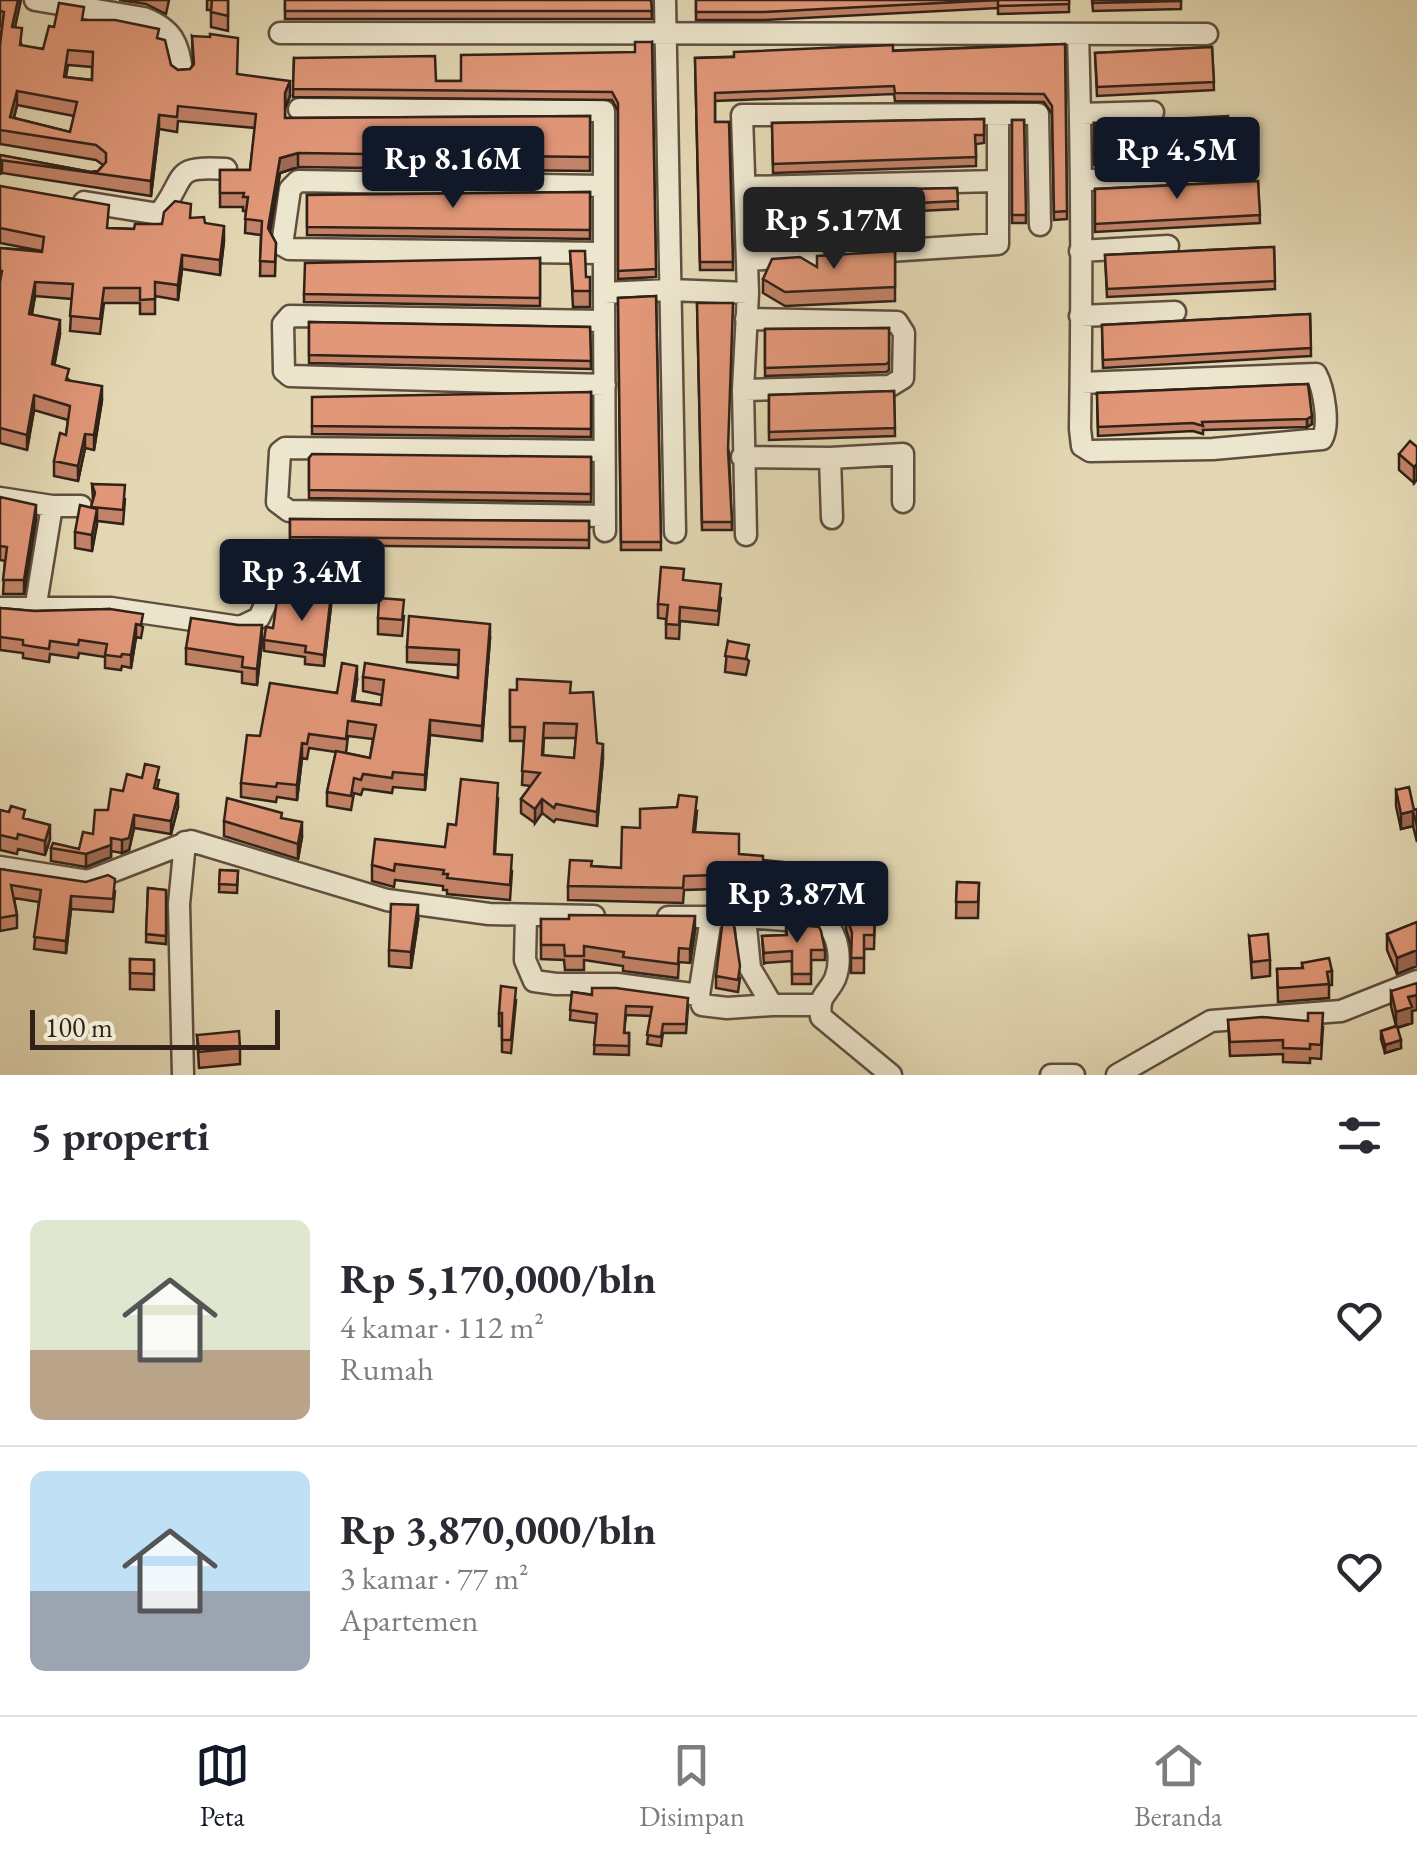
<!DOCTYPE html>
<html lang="id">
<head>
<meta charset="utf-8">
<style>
	:root { --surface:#fff; --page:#f7f7f7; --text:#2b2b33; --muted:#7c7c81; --line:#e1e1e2; --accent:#111827 }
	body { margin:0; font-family:"EB Garamond",serif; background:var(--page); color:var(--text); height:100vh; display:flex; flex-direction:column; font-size:38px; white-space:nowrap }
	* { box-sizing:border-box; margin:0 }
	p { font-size:32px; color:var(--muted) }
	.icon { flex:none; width:55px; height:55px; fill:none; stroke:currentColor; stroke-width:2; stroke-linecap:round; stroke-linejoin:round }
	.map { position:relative; height:1075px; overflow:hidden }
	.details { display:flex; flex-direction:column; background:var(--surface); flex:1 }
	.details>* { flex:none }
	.scale { position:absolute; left:30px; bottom:25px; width:250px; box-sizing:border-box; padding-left:10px; border:5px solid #312118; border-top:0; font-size:28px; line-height:35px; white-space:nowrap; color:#312118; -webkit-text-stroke:8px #ede6ce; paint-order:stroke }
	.price { position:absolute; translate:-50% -85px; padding:0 22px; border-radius:10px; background:var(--accent); color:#fff; font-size:32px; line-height:65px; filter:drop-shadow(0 2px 5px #0008) }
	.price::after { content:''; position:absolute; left:50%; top:60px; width:30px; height:22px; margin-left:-15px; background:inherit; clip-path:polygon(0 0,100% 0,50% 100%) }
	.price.active { background:#222; color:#fff }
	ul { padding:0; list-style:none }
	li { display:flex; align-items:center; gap:30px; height:250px; padding:0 30px }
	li+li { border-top:2px solid var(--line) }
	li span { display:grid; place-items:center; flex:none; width:280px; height:200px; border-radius:15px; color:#555 }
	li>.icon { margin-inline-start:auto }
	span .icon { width:120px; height:120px; fill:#fffc; stroke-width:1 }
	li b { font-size:42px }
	h2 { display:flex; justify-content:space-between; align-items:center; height:120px; padding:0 30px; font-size:42px }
	.tab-bar { display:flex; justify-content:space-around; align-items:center; height:140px; border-top:2px solid var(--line); background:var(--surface); font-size:28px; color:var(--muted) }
	.tab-bar a { display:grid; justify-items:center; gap:5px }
	.tab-bar .active { color:var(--accent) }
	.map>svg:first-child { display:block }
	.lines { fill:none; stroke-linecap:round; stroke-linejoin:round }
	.street-casing { stroke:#5e4f3f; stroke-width:25 }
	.street { stroke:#ede6ce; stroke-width:20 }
	.wall { fill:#c28267; stroke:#312118; stroke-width:2.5; fill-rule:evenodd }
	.shaded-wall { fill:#9e6a54; stroke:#312118; stroke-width:2.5 }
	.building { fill:#e19778; stroke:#312118; stroke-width:2.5; fill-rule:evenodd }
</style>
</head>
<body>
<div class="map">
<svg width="1417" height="1075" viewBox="0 0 1417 1075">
	<rect width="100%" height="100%" fill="#e3d8b3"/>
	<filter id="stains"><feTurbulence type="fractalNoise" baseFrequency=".002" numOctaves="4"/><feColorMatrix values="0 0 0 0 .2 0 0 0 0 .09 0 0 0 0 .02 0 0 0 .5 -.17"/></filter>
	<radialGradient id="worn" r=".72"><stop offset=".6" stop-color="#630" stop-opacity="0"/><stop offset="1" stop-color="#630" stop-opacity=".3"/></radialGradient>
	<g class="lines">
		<g class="street-casing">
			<path id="street" d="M35,0L144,18C172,29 179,43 182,72
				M665,0L675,532
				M280,33L1207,34
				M1078,35C1082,166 1082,297 1080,429L1082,446L1090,451L1213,449L1322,439C1330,425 1324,389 1316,374L1081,383
				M299,109L604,111V293
				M1081,114L1153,112
				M1083,180L1176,179
				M602,186L298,181L290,189L282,245L289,249L603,253
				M747,187L996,181
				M84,202L159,214C188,177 170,165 226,169
				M1080,251L1168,246
				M748,260L998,244V114
				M1080,316L1175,312
				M603,321L290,316L283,324L284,371L290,376L605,385
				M743,390L890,386L903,378L904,333L897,322L746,319
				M604,451L285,448L280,452L277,502L289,511L605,516
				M742,457L830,458L903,454V502
				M830,458L832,518
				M0,498L52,506H81
				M605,531L604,293L670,290L748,293
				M746,535L743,390L748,293L742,115L1038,114L1040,225
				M0,608H111L240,627L259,618L271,592
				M35,610L52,506
				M0,867L88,881L191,841L387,900L489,914L594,916
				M526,915L525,960L534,981L556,984H617L699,995
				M668,917H745L825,923C839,935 842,961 835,979C827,996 818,994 821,1017L891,1075
				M745,917L750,968L772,1005H820
				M711,918L699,995L702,1005L727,1008L772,1005
				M183,1075L179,904L185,842
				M1051,1075H1074
				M1117,1075L1211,1021L1341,1011L1417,981"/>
		</g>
		<use href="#street" class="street"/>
	</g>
	<path class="wall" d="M0,0L15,27L22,46L43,49L54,27L84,20L159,39L171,65L178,70L190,69L193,65L192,36L238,74L290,96L285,108V118L590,116V171L298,167L280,173L270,232L276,243L275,276H260L261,235L245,233L246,211H243V207H220V170H250L255,128L178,121L177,132L159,129L151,196L2,173L0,155L91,172L98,171L103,165L96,160L0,144V45L2,27L0,26ZM68,65L92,67V80L66,77ZM17,105L74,116L70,132L14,118Z
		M119,0H169L166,14L146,4Z
		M207,0H228V31L211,27V10H207Z
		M285,0H651L652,19H285Z
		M696,0H1069V12L998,14V8L764,20H696Z
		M1092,0H1181V9L1093,11Z
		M652,42L656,277L618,279V111L612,100L293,97L294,58L436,81H461L635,52Z
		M1065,44L1067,219L1054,220L1052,114L1044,102L895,101L894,94L715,101V122H729L733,270H700L695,58Z
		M1212,47L1214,90L1097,96L1095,53Z
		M984,119V143L976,144V166L773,173L772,123Z
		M1012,120H1024L1026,223H1012Z
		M1094,123L1228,136L1242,135V158L1094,165Z
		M1258,181L1260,223L1095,232V189Z
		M0,186L108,228L134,229L191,218L205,223L224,241L220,275L182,269L178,300L155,296V314H140V303H104L100,334L70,331L72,299L35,296L32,314L60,334L54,365L69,380L102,400L94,450L85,448L78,481L54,476V461L66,435L68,420L34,410L27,450L0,443V248L42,251L0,243Z
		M957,188L958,209L919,211V231L770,239V192Z
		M590,192V239L307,235V195Z
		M1274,247L1275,289L1107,297L1105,255Z
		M570,251L586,277L590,291V307H573Z
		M895,251V301L785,306L763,293V279Z
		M540,258V306L304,302V294Z
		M656,296L661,550H621L618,298Z
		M697,303L729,453L732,530H702Z
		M1310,314L1311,356L1103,368L1102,325Z
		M309,322L590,327L591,369L309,363Z
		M889,328V370L886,372L765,376V329Z
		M1308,384L1312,424L1307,427L1203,430V434L1193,431L1098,436L1097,393Z
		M894,391L895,436L769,440V395Z
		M591,392V437L312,434V426Z
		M1417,447L1414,483L1399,470V454Z
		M591,457V502L309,498V458Z
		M92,484L125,499L123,524L97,521L92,551L75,548V532L91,508L93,500Z
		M0,497L36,519L24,594H3L5,561L0,560Z
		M290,519L589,521V548L290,545Z
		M276,563L308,573L306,588L283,585L276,579Z
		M684,580L721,598L718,625L680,621L679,639L666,638V619L658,618V604Z
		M311,605L331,606L324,666L305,664V657L264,651V640L273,628Z
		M0,608L34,611L110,609L143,627L141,638L136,637L131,668L122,666L121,670L105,668V657L79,653L78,658L50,654L49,662L23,658V653L0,650Z
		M404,616L402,636L378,634V618Z
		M238,625L262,641L257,685L242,683V672L186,664V648Z
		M490,638L482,741L430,735L425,790L393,787L392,793L363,789L361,795L354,793L351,810L327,806V792L336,752L309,748L307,759L302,758L297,800L277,797L276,802L241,797V783L260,736L357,680L354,701L381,705L382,695L363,691V677L458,678V665L407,662V647ZM348,736L373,739L370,758L346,753Z
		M728,641L749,661L746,675L725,672Z
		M510,690L571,693L603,758L597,826L556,819L554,822L542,813L535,823L521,813V799L531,786L522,785L524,741H510ZM544,738H576L574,758L543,756Z
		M142,778L159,780L157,789L178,807L171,834L134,828L129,850L122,853L111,851V857L86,867L51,861V848L79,849L93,834L123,791Z
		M1396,790L1414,810L1417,809V842L1413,826L1401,829L1396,806Z
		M498,799L495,854L512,871L510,900L447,894V890H443V886L395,880L394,887L372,881V865L445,847L456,825Z
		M0,810L25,819L50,839L45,855L18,849L17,854L0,850Z
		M697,811L695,832L739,854L853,883L850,901L836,899V904L717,897V889L684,890L683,903L568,900V886L591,866L621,868L640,828Z
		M224,821L302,837L298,859L224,836Z
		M0,869L115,891L113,912L71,909L66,953L34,949L39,902L14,898L17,915V928L0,931Z
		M220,870L238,871L237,893L219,892Z
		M957,882L979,883L978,918H956Z
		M148,888L166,890V944L146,942Z
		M846,914L875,915L874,949H864V973H851V946L846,929Z
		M541,919L695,930L690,963L679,962L678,978L623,971V966L584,960V970H565L564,960L541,959Z
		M418,921L411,968L389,966V950Z
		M1417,922V966L1397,974L1387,950V934Z
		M786,924L825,950V960H811V984H792V961L764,963V965L762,936L786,935Z
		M1249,936L1270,960V976L1252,978Z
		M130,959L154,960V990L130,989Z
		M1302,963L1332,971V985H1329V998L1278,1002L1277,969L1302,968Z
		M716,976L740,978L738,992L716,988Z
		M1391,991L1412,1011V1023L1397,1028L1401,1048L1385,1053L1381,1039V1031L1396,1026L1391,1006Z
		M572,992L688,1007L686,1033H663L661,1046L647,1044L651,1016L626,1015L624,1033H629V1055L594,1054L596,1023L570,1020Z
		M516,1001L511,1053L502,1052V1026H499V1013Z
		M1228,1020L1323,1027L1321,1059L1310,1058V1063L1283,1062V1054L1230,1056Z
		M197,1035L240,1048V1064L199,1068Z"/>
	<path class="shaded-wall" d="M18,0H21L12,41V27Z
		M290,81V96L285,108V93Z
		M17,91V105L10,132V117Z
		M159,115V129L151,196V181Z
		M298,153V167L280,173L268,243V228L280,158Z
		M2,159V173L0,174V160Z
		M224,226V241L220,275V260Z
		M182,255V269L178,300V285Z
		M35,282V296L29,328V314Z
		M60,320V334L52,379V364Z
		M102,386V400L94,450V435Z
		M34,395V410L27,450V435Z
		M1312,416V424L1307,427V419Z
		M85,434V448L78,481V466Z
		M1417,464V480L1414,483V467Z
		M36,505V519L24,594V580Z
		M97,509V525L92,551V535Z
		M331,595V606L324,666V655Z
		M136,624V637L131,668V655Z
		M490,624V638L482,741V726Z
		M262,625V641L257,685V669Z
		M357,666V680L352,715V701Z
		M430,720V735L425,790V775Z
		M302,743V758L297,800V785Z
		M603,744V758L597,826V812Z
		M178,794V807L171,834V821Z
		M542,799V813L535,823V809Z
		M1413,811V826L1401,829V814Z
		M134,815V828L129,850L122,853V840Z
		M302,822V837L298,859V844Z
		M50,825V839L45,855V841Z
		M111,838V857L86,867V854Z
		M71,896V909L66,953V941Z
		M418,905V921L411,968V952Z
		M695,916V930L690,963V949Z
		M1417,950V966L1397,974V958Z
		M1417,995V1010L1412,1011V1023L1396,1028V1012L1408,997Z
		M1401,1040V1048L1385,1053V1045Z"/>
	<path class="building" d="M0,0H18L12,27L22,28L20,45L43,49L49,26L54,27L59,3L84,7L82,20H115L159,29L157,38L165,40L171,65L178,70L190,69L194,64L192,36L210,37V34L238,38L237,74L290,81L285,93V118L590,116V157L298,153L280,158L268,228L276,243L275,262L260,261L262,221L245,219L248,197H243L244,193H220V170H250L256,114L178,106L177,117L159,115L151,181L0,160V155L91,172L98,171L106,162V153L96,145L0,130V45L4,12L0,11ZM68,50L93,52L92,80L64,77ZM17,91L77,102L70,132L10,117Z
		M212,0H228V16L211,12Z
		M285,0H651L652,11H285Z
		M696,0H1069V4L998,6V0L764,12H696Z
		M1093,0H1181V1L1093,3Z
		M635,42H652L656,269L618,271V103L612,92L293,89L294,58L435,56L436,81H461V55L635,52Z
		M1065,44L1067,211L1054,212L1052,106L1044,94L895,93L894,86L715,93V122H729L733,262H700L695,58L734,57V52L846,47L893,45V51Z
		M1212,47L1214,82L1097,87L1095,53Z
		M1228,116V136L1242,135V150L1094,157V123Z
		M984,119V135H975L976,157L773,164L772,123Z
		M1012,120H1024L1026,215H1012Z
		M1258,181L1260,215L1095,224V189Z
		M0,186L109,205L107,228L134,229L135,224H162L164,212L175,201L191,204L190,218L204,217L205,223L224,226L220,260L182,255L178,285L155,282V299L140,300V288H104L100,319L70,316L73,284L35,282L29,314L60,320L52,364L69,369L66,380L102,386L94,435L85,434L78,466L54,461L60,433L66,435L70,406L34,395L27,435L0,428V282L2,271L0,270V248L42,252L44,237L0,228Z
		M957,188L958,201L919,203V223L770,231V192Z
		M590,192V230L307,227V195Z
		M1274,247L1275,281L1107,289L1105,255Z
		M570,251H585L586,277H590V291H573Z
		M895,251V287L785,292L763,279L772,259L800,257L817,267V256Z
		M540,258V298L304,294L305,263Z
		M656,296L661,542H621L618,298Z
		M697,303H733L728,450L732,522H702Z
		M1310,314L1311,348L1103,360L1102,325Z
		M309,322L590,327L591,361L309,355Z
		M889,328V362L886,364L765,368V329Z
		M1308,384L1312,416L1307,419L1202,422L1203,426L1193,423L1098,427L1097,393Z
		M894,391L895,428L769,432V395Z
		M591,392V429L312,426V397Z
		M1410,441L1417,447V464L1414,467L1399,454Z
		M312,454L591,457V494L309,490V458Z
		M92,484L125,485L123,510L91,507L95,493Z
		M0,497L36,505L24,580H3L7,547L0,546Z
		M80,505L97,509L92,535L75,532Z
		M290,519L589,521V540L290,537Z
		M277,552L308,557L306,572L283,569L276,563Z
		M661,567L684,569L683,580L721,584L718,611L680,607L679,625L666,624L668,605L658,604Z
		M313,592L331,595L324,655L305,652L306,646L264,640L266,627L273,628L277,600L311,605Z
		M379,598L404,600L402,620L378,618Z
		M0,608L34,611L110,609L143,614L141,625L136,624L131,655L122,654L121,657L105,655L107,644L79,640L78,645L50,641L49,649L23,645V640L0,637Z
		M409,616L490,624L482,726L430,720L425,775L393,772L392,778L363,774L361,780L354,778L351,796L327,792L336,751L370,758L376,725L348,721L346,739L309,734L307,744L302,743L297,785L277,783L276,787L241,783L247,735L260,736L270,683L337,693L342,663L357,666L352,701L381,705L384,680L363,677L365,663L458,678L459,650L407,647Z
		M191,618L238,625H262L257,669L242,667L243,657L186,648Z
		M728,641L749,645L746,659L725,656Z
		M517,679L571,682L570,693L593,692L597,743L603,744L597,812L556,804L554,808L542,799L535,809L521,799L540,773L522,771L525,727H510V690H517ZM544,723L577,724L574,758L542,755Z
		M145,764L159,767L154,788L178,794L171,821L134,815L129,838L122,840L111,838V845L86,854L51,848L53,843L79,849L83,832L93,834L95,810H108L111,789L123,791L127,774L142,778Z
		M461,779L498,783L494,854L512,855L510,885L447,878L448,874H443L444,870L395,864L394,871L372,865L375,839L445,847L448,824L456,825Z
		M1409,787L1414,810L1417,809V826L1413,811L1401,814L1396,790Z
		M679,795L697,797L693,832L739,834V854L763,856V860L853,869L850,887L836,885V890L717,883V875L684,876L683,888L568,886L570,860L592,861L591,866L621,868L622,827L640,828V809L677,807Z
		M227,798L282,813L281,818L302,822L298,844L224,821Z
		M11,806L25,810L23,818L50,825L45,841L18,834L17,839L0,835V810L9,812Z
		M0,869L86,882L108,875L115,879L113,899L71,896L66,941L34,937L41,890L11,885L17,915L0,918Z
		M220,870L238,871L237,885L219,884Z
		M957,882L979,883L978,902H956Z
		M148,888L166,890V936L146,934Z
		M391,904L418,905L411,952L389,950Z
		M846,914L875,915L874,935H864V958H851L852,933Z
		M569,915L695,916L690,949L679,948L678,964L623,957L624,952L584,946V956H565L564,945H541V919H569Z
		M723,918L733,919L740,966L738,980L716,976Z
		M1417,922V950L1397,958L1387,934Z
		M786,924L819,927L821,931L825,950H811V974H792V951L764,953V955L762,936L787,935Z
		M1268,934L1270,960L1252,962L1249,936Z
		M1329,958L1332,971L1327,972L1329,984L1278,988L1277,969L1303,968L1302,963Z
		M130,959L154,960V974L130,973Z
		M1417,983V995L1408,997L1412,1007L1396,1012L1391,991Z
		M501,986L516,988L511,1040H502V1013H499Z
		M592,988H616L688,998L686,1024H663L661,1037L647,1035L652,1007L626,1006L624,1033H629V1046L594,1045L597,1014L570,1010L572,992L592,995Z
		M1308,1013H1323L1321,1045L1310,1044V1049L1283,1048V1040L1230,1042L1228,1020L1262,1017L1308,1021Z
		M1397,1026L1401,1040L1385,1045L1381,1031Z
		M239,1031L240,1048L199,1052L197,1035Z"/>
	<rect width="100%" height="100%" filter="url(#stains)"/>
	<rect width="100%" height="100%" fill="url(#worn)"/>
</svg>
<div class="scale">100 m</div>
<b class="price" style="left:1177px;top:202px">Rp 4.5M</b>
<b class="price" style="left:453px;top:211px">Rp 8.16M</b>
<b class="price active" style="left:834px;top:272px">Rp 5.17M</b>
<b class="price" style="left:302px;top:624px">Rp 3.4M</b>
<b class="price" style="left:797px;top:946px">Rp 3.87M</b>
</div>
<section class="details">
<h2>5 properti<svg class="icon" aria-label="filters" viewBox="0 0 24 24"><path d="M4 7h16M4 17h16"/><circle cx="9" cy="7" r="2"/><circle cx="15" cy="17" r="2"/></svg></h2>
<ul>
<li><span style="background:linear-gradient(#dfe7d0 65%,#b9a48a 0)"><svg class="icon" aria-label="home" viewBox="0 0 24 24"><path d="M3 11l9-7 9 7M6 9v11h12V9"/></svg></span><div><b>Rp 5,170,000/bln</b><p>4 kamar · 112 m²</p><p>Rumah</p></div><svg class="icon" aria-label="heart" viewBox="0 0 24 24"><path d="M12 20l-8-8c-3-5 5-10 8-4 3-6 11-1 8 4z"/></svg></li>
<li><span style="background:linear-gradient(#bfe0f5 60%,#9aa5b1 0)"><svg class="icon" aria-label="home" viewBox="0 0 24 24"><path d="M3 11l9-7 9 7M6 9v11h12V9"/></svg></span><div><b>Rp 3,870,000/bln</b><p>3 kamar · 77 m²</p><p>Apartemen</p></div><svg class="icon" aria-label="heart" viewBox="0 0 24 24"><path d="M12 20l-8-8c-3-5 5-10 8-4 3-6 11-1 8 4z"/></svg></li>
</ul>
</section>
<nav class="tab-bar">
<a class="active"><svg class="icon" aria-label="map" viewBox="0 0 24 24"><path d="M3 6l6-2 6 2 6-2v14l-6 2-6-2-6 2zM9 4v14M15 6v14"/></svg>Peta</a>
<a><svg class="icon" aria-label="saved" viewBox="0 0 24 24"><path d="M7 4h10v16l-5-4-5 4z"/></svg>Disimpan</a>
<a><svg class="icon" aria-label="home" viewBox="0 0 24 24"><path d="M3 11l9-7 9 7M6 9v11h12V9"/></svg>Beranda</a>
</nav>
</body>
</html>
